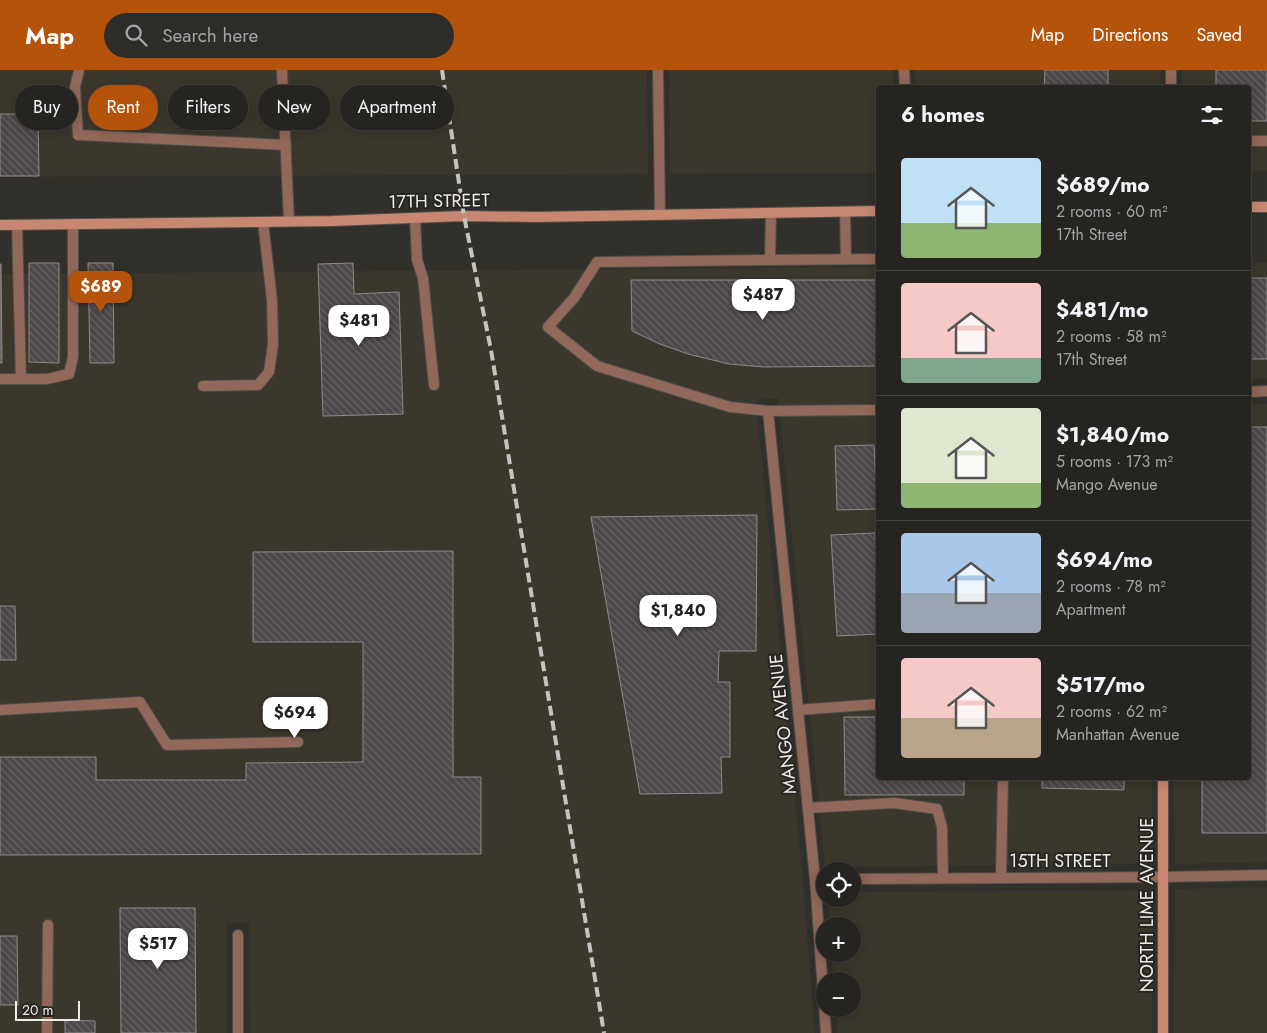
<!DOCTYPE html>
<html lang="en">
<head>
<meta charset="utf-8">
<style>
	:root { --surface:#252420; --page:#2d2c29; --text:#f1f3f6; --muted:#a3a4a5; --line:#42413e; --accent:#b45309 }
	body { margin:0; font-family:Jost,sans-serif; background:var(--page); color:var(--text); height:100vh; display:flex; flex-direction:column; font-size:19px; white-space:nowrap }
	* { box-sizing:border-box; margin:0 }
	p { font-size:16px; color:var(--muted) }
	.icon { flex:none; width:28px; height:28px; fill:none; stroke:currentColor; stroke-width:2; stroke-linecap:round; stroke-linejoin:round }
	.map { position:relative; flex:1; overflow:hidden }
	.side { position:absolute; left:876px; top:15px; width:375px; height:695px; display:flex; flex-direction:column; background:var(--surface); border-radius:5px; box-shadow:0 2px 12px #0003,0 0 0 1px var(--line) }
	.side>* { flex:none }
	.hud { position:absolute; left:15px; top:15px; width:475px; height:45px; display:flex; gap:10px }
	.controls { position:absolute; left:816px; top:792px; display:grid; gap:10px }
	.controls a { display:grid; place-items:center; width:45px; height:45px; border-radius:50%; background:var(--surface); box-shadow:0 2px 12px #0003,0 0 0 1px var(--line); font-size:25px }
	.scale { position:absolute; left:15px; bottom:12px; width:65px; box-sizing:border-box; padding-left:5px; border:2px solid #ecebe8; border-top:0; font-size:14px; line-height:18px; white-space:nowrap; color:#ecebe8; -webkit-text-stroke:4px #282622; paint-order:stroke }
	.price { position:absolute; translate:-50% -42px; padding:0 11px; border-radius:10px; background:#fff; color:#222; font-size:16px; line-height:32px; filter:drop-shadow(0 1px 2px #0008) }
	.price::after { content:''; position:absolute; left:50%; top:30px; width:15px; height:11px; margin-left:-8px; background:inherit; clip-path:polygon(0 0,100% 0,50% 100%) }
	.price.current { background:var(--accent); color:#fff }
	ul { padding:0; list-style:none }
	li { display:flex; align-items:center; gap:15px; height:125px; padding:0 25px }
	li+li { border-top:1px solid var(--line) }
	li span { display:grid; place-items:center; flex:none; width:140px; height:100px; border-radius:5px; color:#555 }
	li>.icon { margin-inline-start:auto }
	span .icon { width:60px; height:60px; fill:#fffc; stroke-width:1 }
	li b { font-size:21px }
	h2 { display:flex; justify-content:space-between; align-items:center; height:60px; padding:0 25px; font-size:21px }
	.tag { padding:0 18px; border-radius:22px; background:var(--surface); box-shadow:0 2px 12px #0003,0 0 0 1px var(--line); font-size:18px; line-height:45px }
	.tag.current { background:var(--accent); color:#fff }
	header { display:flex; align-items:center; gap:30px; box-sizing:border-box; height:70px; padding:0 25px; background:var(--accent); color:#fff }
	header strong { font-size:24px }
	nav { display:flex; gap:28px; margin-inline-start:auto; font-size:18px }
	.search { width:350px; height:45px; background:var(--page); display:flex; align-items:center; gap:12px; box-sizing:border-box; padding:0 18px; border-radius:28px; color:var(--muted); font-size:19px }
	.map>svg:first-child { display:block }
	.built { fill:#3c372d }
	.building { fill:url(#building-back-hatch); stroke:#908a8c }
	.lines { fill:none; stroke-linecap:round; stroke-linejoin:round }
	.lane-casing { stroke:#4f4e49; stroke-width:12 }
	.street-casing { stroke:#4f4e49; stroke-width:12 }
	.secondary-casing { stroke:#4f4e49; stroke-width:12 }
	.lane { stroke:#91685a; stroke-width:10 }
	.street { stroke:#91685a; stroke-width:10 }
	.secondary { stroke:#c78771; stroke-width:10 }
	.rail { stroke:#c5c4c0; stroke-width:4; stroke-dasharray:10 5; stroke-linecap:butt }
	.labels { text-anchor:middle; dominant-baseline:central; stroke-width:4; stroke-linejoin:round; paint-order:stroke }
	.street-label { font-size:18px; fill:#ecebe8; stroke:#282622 }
</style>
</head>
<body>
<header>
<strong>Map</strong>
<div class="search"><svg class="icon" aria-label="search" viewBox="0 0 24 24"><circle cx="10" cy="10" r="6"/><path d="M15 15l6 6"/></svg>Search here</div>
<nav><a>Map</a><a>Directions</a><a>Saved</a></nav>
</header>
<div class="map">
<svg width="1267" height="963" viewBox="0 0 1267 963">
	<defs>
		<pattern id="building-back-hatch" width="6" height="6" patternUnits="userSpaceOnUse" patternTransform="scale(1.25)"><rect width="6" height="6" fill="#4c4749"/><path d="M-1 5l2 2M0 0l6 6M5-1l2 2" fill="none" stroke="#666263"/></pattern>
	</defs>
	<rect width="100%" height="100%" fill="#31302b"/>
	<path class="built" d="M0,0H647L648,104L0,107Z
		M669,0H893L894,17L879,18V103L670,104Z
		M915,0H1160V17H916Z
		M1182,0H1267V101H1249V18H1182Z
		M1249,193H1267V308L1249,309Z
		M879,197V708H1152V794L825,797L778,328L756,330L803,810L815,963H250L249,852L227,853V963H0V204Z
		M1249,334H1267V792L1175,794L1174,708H1249Z
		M1267,817V963H1174L1175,819Z
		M1152,820V963H838L836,939H852V911H834L832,884H852V856H830L827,829H852L853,822Z"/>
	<path class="building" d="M1045,0H1108V18H1044Z
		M1216,0H1267V51H1249V18H1216Z
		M0,44H38L39,106H0Z
		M29,193H59V293L29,292Z
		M88,193H113L114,293H90Z
		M353,193L354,224L399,222L403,344L323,346L318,194Z
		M0,194H1L2,293H0Z
		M1249,208H1267V289H1249Z
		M631,210H879V296L764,297L729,294L688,284L660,274L632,261Z
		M1249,357H1267V763H1202V708H1249Z
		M874,375L877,439L837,440L835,376Z
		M757,445L756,581H719L718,612H730V687H721L722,723L640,724L591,447Z
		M875,463L879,564L837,566L831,465Z
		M453,481V707H481V784L0,785V687H96V710H246V693L363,692V572H253V482Z
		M0,536H15L16,590H0Z
		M844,647H879V708H964V725H845Z
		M1042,708H1124V720L1042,718Z
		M120,838H195L196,963H121Z
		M0,866H17L18,935H0Z
		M65,950L95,951V963H65Z"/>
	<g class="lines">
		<g class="lane-casing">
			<path id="lane" d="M79,0L75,17L78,65L286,75
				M282,0L289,151
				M1249,71H1267
				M845,142L846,189
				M771,143L770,190L597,192L574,228L548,257L597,296L730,337L768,341L879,340
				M415,148L417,190L423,208L434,315
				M17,155L21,309
				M770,190L879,189
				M0,309H47L69,304L73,287V154
				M203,316L258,315L269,302L273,274L272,230L263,152
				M0,640L140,632L167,675L298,672
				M798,640L879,634
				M808,738L894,733L937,739L942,757L943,808
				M1001,807L1003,708
				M47,963L48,855"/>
		</g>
		<g class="street-casing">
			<path id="street" d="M658,0L660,144
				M904,0L905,18
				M1171,18V0
				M1249,322L1267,321
				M768,341L815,809L826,963
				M815,809H825
				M852,809L1163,807L1267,805
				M238,865V963"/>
		</g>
		<g class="secondary-casing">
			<path id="secondary" d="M1249,137H1267
				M0,155L332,151L464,146L536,147L879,141
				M1163,708V963"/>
		</g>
		<use href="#lane" class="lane"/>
		<use href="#street" class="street"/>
		<use href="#secondary" class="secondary"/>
		<path class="rail" d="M442,0L464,146L491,280L604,963"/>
	</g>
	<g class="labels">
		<g class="street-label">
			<text transform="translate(439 131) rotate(-1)">17TH STREET</text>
			<text transform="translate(783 654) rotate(-96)">MANGO AVENUE</text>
			<text x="1060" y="791">15TH STREET</text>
			<text transform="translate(1147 835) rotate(-90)">NORTH LIME AVENUE</text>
		</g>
	</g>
</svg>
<div class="controls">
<a><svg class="icon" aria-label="locate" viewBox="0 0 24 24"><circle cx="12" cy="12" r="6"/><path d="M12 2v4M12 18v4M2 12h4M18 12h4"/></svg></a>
<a>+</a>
<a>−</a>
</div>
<div class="scale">20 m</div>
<b class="price current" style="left:101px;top:243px">$689</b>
<b class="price" style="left:763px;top:251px">$487</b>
<b class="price" style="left:359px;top:277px">$481</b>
<b class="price" style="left:678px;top:567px">$1,840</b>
<b class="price" style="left:295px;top:669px">$694</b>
<b class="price" style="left:158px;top:900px">$517</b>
<div class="hud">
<a class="tag">Buy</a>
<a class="tag current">Rent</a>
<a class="tag">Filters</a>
<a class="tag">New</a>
<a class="tag">Apartment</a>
</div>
<section class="side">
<h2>6 homes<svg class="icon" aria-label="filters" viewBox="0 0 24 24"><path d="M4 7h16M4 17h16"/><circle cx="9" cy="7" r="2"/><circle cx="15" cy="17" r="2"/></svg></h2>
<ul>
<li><span style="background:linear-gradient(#bfe0f5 65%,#8fb573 0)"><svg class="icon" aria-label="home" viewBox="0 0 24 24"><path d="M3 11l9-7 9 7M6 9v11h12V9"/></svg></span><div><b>$689/mo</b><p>2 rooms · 60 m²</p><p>17th Street</p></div></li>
<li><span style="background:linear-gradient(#f6c9c9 75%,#7fa58c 0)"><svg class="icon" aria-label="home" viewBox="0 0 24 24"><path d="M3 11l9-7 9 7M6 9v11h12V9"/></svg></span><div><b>$481/mo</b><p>2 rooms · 58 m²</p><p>17th Street</p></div></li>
<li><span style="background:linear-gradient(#dfe7d0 75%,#8fb573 0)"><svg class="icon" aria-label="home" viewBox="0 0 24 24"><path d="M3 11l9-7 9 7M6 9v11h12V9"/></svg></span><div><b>$1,840/mo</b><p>5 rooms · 173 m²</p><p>Mango Avenue</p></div></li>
<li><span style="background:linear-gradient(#a9c7e8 60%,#9aa5b1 0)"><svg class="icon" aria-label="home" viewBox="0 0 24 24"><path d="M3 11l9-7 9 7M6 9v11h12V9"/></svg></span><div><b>$694/mo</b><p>2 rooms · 78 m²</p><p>Apartment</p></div></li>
<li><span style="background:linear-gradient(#f6c9c9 60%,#b9a48a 0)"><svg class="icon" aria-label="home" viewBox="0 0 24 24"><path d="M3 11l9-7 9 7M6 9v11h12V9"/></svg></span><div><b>$517/mo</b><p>2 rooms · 62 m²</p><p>Manhattan Avenue</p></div></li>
</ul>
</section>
</div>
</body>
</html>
